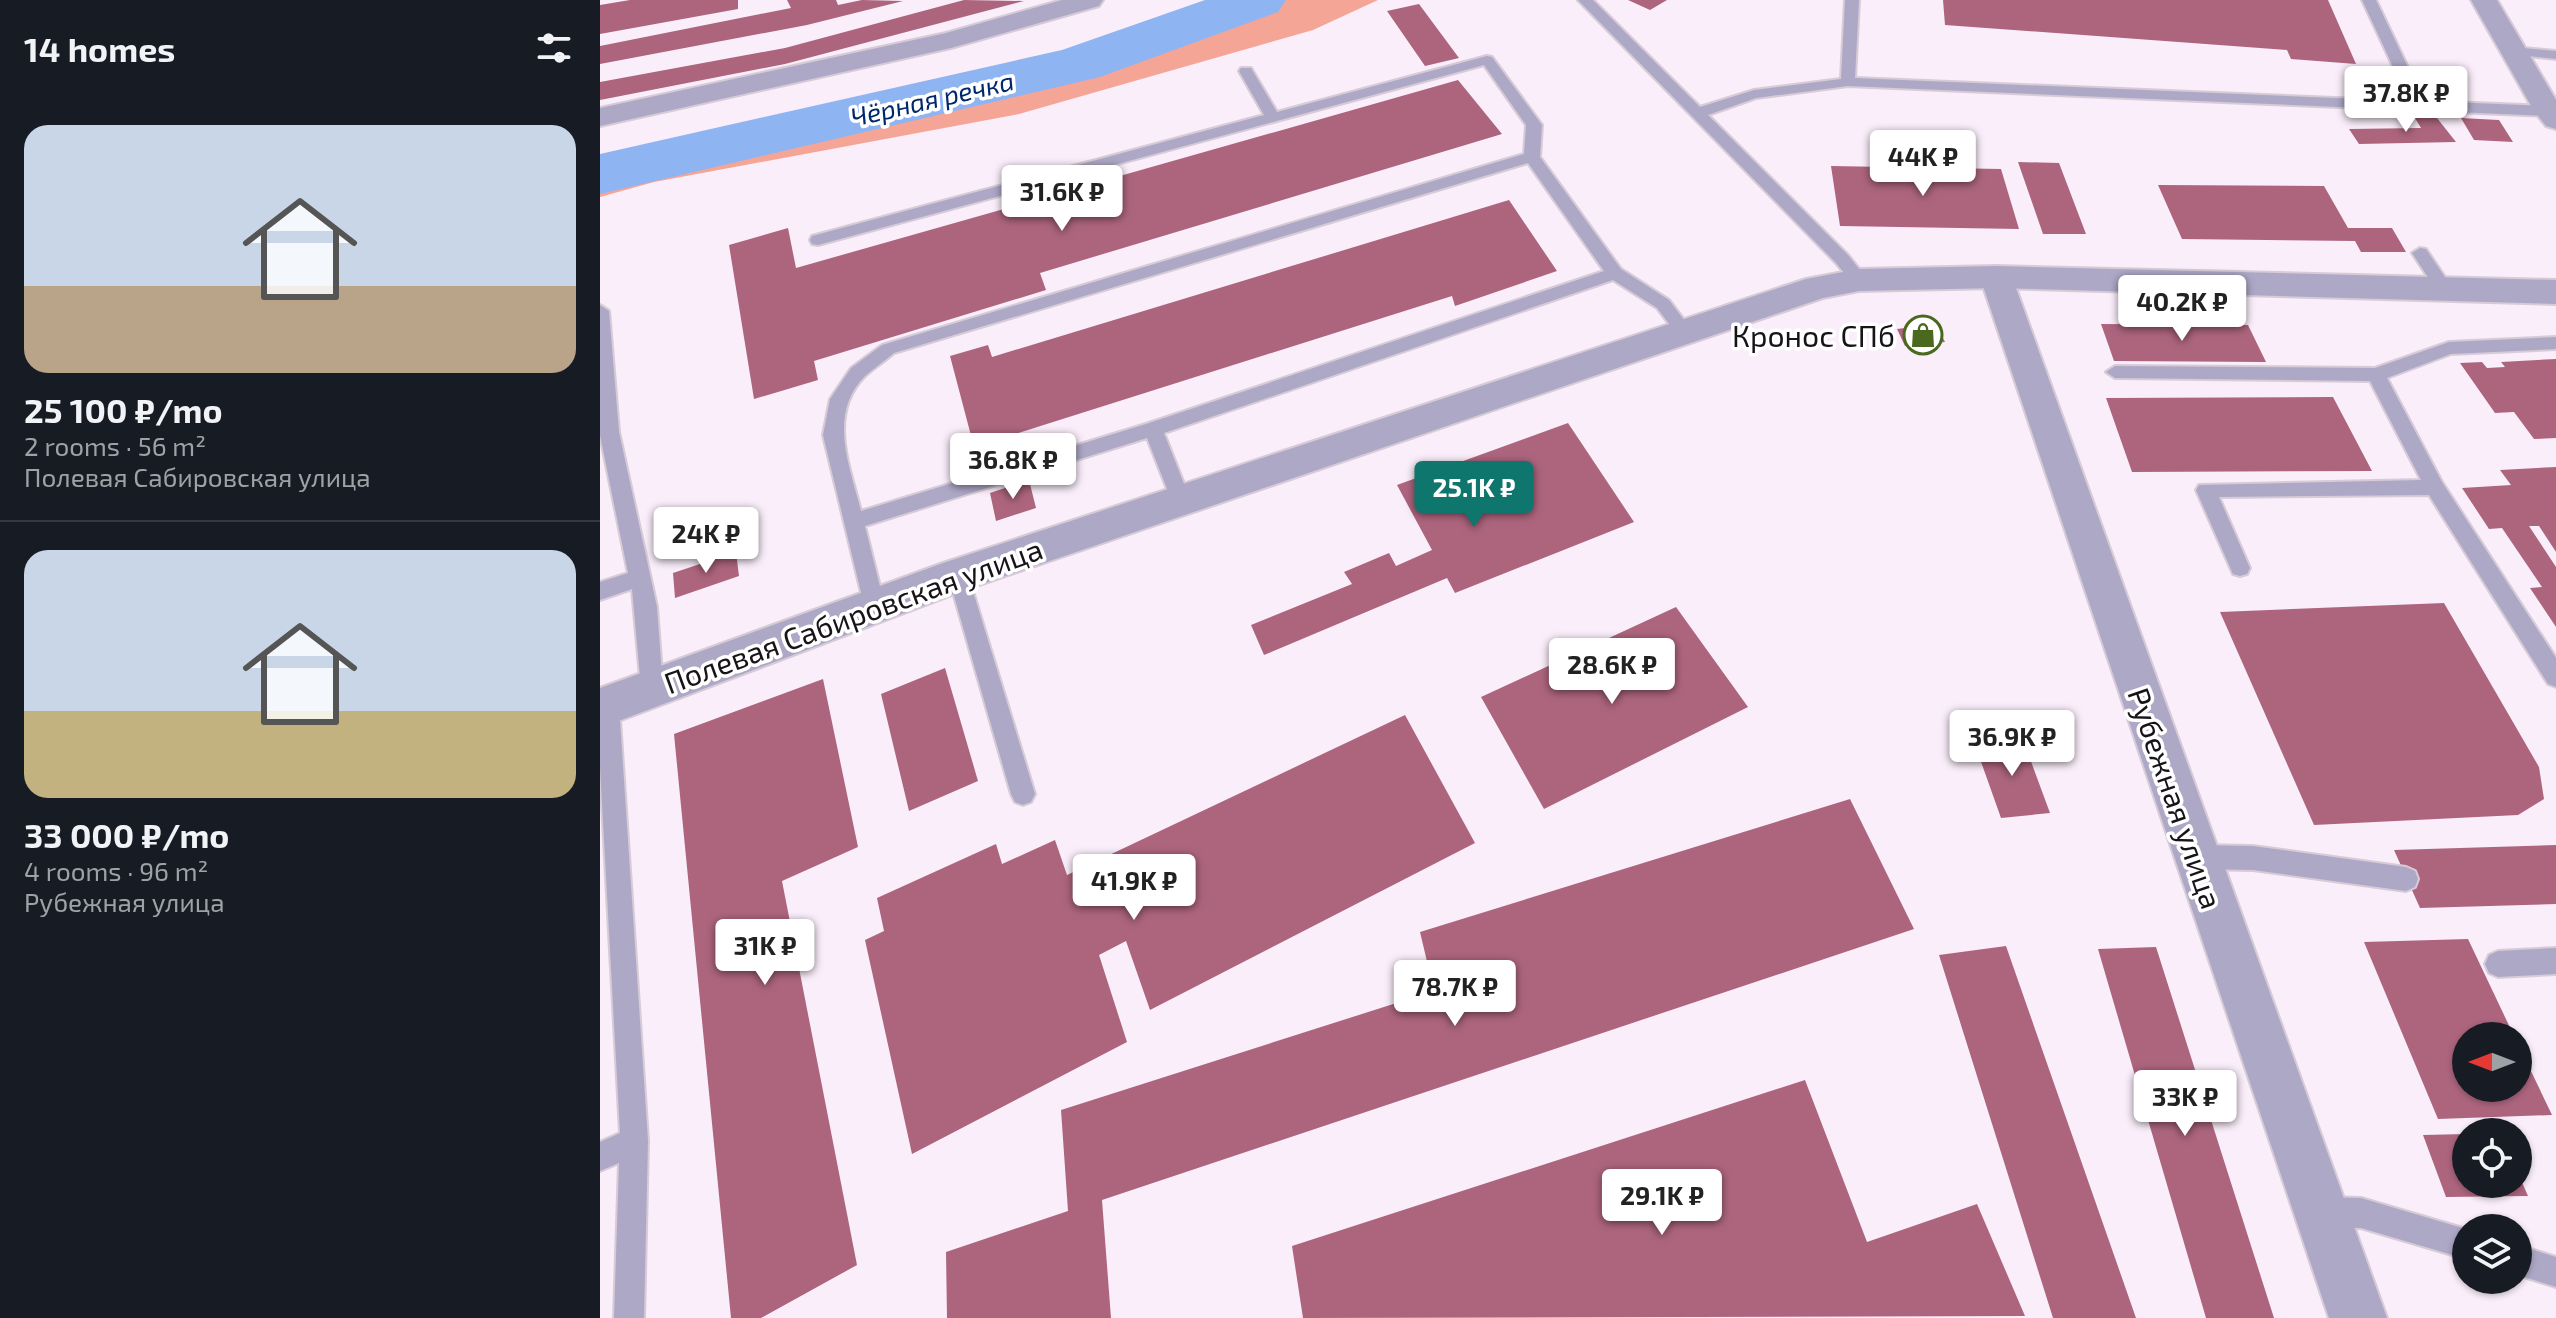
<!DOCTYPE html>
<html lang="en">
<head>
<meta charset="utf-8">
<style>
	:root { --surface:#171b24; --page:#20242c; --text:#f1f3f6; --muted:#9ea1a6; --line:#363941; --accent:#0f766e }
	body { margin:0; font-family:"Exo 2",sans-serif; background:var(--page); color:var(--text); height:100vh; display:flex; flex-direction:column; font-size:30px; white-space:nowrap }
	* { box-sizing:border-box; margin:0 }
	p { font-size:26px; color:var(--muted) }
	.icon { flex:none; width:44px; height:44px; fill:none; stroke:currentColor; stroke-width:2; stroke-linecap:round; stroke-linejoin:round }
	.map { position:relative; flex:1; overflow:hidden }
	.details { display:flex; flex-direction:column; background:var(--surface); width:600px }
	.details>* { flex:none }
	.needle { width:52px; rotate:270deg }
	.fabs { position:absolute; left:1852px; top:1022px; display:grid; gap:16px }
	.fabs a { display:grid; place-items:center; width:80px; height:80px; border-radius:50%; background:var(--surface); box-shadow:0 2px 6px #0004; font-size:40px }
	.price { position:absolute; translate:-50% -68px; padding:0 18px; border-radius:8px; background:#fff; color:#222; font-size:26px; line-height:52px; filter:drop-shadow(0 2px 4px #0008) }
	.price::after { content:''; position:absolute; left:50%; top:48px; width:24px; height:18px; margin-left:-12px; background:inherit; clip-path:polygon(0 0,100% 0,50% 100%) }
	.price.selected { background:var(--accent); color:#fff }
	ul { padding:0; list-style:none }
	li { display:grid; align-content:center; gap:16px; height:424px; padding:0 24px }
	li+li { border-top:2px solid var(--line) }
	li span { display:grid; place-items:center; height:248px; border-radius:24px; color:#555 }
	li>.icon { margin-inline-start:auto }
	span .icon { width:144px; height:144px; fill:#fffc; stroke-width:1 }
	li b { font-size:34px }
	h2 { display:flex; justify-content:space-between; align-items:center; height:96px; padding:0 24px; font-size:34px }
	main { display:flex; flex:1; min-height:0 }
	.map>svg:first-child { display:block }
	.forest { fill:#f5a596 }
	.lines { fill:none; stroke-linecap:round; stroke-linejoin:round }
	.river { fill:#8fb4f2; fill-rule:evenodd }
	.building { fill:#ad657e }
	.service-casing { stroke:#d6cbd6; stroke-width:4 }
	.minor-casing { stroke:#d6cbd6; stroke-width:4 }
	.tertiary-casing { stroke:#d6cbd6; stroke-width:4 }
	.service { fill:#aea8c7; fill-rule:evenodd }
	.minor { fill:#aea8c7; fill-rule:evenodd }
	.tertiary { fill:#aea8c7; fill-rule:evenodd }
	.labels { text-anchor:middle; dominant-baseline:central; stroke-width:7; stroke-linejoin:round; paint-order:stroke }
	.far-water-label { font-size:26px; font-style:italic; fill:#00286d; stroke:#fff }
	.poi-label { font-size:30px; fill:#171317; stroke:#fff; text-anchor:end }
	.street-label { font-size:30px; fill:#171317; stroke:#fff }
</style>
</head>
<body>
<main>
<section class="details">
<h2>14 homes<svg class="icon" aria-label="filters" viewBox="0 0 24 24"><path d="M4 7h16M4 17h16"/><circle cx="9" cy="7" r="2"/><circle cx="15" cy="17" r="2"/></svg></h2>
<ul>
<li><span style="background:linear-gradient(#c9d6e8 65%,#b9a48a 0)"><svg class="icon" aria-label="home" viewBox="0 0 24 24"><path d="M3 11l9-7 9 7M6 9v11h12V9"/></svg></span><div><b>25 100 ₽/mo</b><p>2 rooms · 56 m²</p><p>Полевая Сабировская улица</p></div></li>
<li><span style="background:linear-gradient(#c9d6e8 65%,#c2b280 0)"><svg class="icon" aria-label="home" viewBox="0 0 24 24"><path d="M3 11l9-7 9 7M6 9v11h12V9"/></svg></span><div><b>33 000 ₽/mo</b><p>4 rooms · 96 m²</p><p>Рубежная улица</p></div></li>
</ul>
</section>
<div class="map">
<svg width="1956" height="1318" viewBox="0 0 1956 1318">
	<rect width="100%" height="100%" fill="#faeefa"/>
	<path class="forest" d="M677,0H778L713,30L419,114L54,182L0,197V178L479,70Z"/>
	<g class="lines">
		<path class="river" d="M605,0H686L678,12L500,77L0,194V154L462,50Z"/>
	</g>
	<path class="building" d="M30,0H138V9L0,34V5Z
		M187,0H236L238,5L262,0L303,1L207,25L0,64V46L191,8Z
		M364,0L424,1L185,64L0,100V82L185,48Z
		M1028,0H1067L1050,10Z
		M1343,0H1728L1756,64L1691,59L1687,50L1345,25Z
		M819,4L859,58L825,66L787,11Z
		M858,80L902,134L440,273L446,290L214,361L218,380L154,399L129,245L188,228L196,268Z
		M1815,118H1837L1856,142L1759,144L1749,129L1821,128Z
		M1861,118L1899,120L1913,142L1874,140Z
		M1418,162L1459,163L1486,234H1443Z
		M1231,166L1401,169L1419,229L1240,226Z
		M1558,185L1724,186L1748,228H1792L1806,252H1761L1755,241L1582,239Z
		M909,200L957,271L855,306L852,296L374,447L350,356L388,345L392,357Z
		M1336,324L1345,342L1305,346L1297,329Z
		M1501,324L1648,325L1666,362L1514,361Z
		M1956,359V438L1934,439L1914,412L1895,413L1860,363L1882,362L1887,368L1905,367L1901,362Z
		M1733,397L1772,471L1532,472L1506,398Z
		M968,423L1034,522L855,593L847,578L664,655L651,625L752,584L744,572L789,553L796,566L832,550L797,485Z
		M1956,467V552L1939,526H1929L1956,567V627L1930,588L1942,587L1902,528L1889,529L1862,488L1911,485L1900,470Z
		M429,480L436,508L396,521L390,493Z
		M136,552L139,576L75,598L73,573Z
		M1844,603L1939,767L1944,799L1918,815L1714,825L1620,612Z
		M1076,607L1148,707L944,809L881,697Z
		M345,668L378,781L309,811L281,694Z
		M223,679L258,847L182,881L257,1265L161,1318H131L74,734Z
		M805,715L875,843L550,1010L526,941L499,955L527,1042L312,1154L265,940L284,931L277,898L396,844L402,864L455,840L467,875Z
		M1422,737L1450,813L1401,818L1374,742Z
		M1250,799L1314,929L502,1200L511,1318H347L346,1252L468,1211L461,1110L834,991L820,932Z
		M1956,845V904L1820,908L1794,850Z
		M1868,939L1914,1036H1866V1088H1918V1044L1952,1115L1838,1119L1764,942Z
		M1406,946L1536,1318H1453L1339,955Z
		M1556,947L1674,1318H1606L1498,949Z
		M1205,1080L1267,1242L1377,1204L1425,1316L703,1318L692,1246Z
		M1866,1134V1184H1918V1173L1928,1196L1846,1197L1823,1135Z"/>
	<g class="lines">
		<g class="service-casing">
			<path id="service" d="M978,0H993L1100,107L1154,90L1241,79L1245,0H1259L1255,78L1809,101L1762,0H1776L1824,101L1948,106L1956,111L1948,116L1248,86L1156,98L1108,115L1248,255L1268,280L1259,286L1253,284L1236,263Z
				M1913,47L1956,51V59L1908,54L1906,51Z
				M887,56L892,57L942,125L940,157L1021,269L1069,300L1094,333L1091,337H1079L1057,308L1013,280L564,433L590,499L587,504H573L547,438L265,526L285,607L282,613L274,616L266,613L223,435L230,399L251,368L282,345L924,154L926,125L884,65L218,245L212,244L210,240L212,236L664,115L639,71L641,68H651L677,112ZM928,163L1004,271L546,424L261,511C250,467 227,414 265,376C274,368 285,361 294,353Z
				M1820,248L1826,249L1851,286L1854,290L1851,294H1839L1812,253Z
				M0,305L9,311L19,432L57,607L63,688L60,695L52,698L44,695L41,688L32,589L0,600V582L28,573L0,435Z
				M1956,337V349L1851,354L1787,378L1842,482L1956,658V687L1948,684L1829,495L1619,497L1650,568L1647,574L1640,576L1633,574L1596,490L1599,485L1821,480L1770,381L1515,378L1506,372L1515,366L1775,368L1849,342Z
				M358,567L365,569L368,575L435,794L431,802L423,805L415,802L411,794L348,575L351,569Z
				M8,695L16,698L19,705L48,1141L44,1318H14L19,1163L0,1171V1142L20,1133L0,767V698Z
				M1597,845L1653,846L1806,867L1815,871L1818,879L1815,887L1806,891L1653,870L1597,869L1588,865L1585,857L1588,849Z
				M1956,948V974L1898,977L1889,973L1885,964L1889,955L1898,951Z
				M1722,1197L1761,1198L1866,1229V1259L1761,1228L1722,1227L1712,1222L1707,1212L1712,1202Z
				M1918,1245L1956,1257V1287L1918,1275Z"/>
		</g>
		<g class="minor-casing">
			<path id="minor" d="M462,0H503L499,6L351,48L0,126V108L346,33Z
				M1871,0H1897L1956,100V129L1946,126L1934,111Z
				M1396,266L1408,269L1412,277L1787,1318H1729L1380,277L1384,269Z"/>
		</g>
		<g class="tertiary-casing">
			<path id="tertiary" d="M1396,266L1956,280V304L1396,288L1259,291L1223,298L373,587L0,728V688L343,563L1206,279L1259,269Z"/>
		</g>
		<use href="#service" class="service"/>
		<use href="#minor" class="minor"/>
		<use href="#tertiary" class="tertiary"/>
	</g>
	<defs>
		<g id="shop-ring" transform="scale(2)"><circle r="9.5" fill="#fff" stroke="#4b691e" stroke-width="1.5"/><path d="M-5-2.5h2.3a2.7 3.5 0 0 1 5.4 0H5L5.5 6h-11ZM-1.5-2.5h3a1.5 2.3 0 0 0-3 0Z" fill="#4b691e"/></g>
	</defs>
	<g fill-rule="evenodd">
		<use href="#shop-ring" x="1323" y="335"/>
	</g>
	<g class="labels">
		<g class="far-water-label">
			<text transform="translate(332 98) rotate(-13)">Чёрная речка</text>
		</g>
		<g class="poi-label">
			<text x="1295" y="335">Кронос СПб</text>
		</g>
		<g class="street-label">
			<text transform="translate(253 615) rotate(-20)">Полевая Сабировская улица</text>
			<text transform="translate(1576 798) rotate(71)">Рубежная улица</text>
		</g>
	</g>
</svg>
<div class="fabs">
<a><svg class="needle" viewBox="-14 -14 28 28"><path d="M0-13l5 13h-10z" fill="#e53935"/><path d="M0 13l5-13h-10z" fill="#9ea1a6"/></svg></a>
<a><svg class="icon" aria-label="locate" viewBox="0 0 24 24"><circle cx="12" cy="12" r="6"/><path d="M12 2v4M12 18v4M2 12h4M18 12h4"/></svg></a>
<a><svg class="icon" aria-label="layers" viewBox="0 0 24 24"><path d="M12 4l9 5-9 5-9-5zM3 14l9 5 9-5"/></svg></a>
</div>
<b class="price" style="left:1806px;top:134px">37.8K ₽</b>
<b class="price" style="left:1323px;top:198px">44K ₽</b>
<b class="price" style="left:462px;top:233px">31.6K ₽</b>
<b class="price" style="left:1582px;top:343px">40.2K ₽</b>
<b class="price" style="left:413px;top:501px">36.8K ₽</b>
<b class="price selected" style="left:874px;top:529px">25.1K ₽</b>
<b class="price" style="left:106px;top:575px">24K ₽</b>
<b class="price" style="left:1012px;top:706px">28.6K ₽</b>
<b class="price" style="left:1412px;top:778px">36.9K ₽</b>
<b class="price" style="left:534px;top:922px">41.9K ₽</b>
<b class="price" style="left:165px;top:987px">31K ₽</b>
<b class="price" style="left:855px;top:1028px">78.7K ₽</b>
<b class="price" style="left:1585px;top:1138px">33K ₽</b>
<b class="price" style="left:1062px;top:1237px">29.1K ₽</b>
</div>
</main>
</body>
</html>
